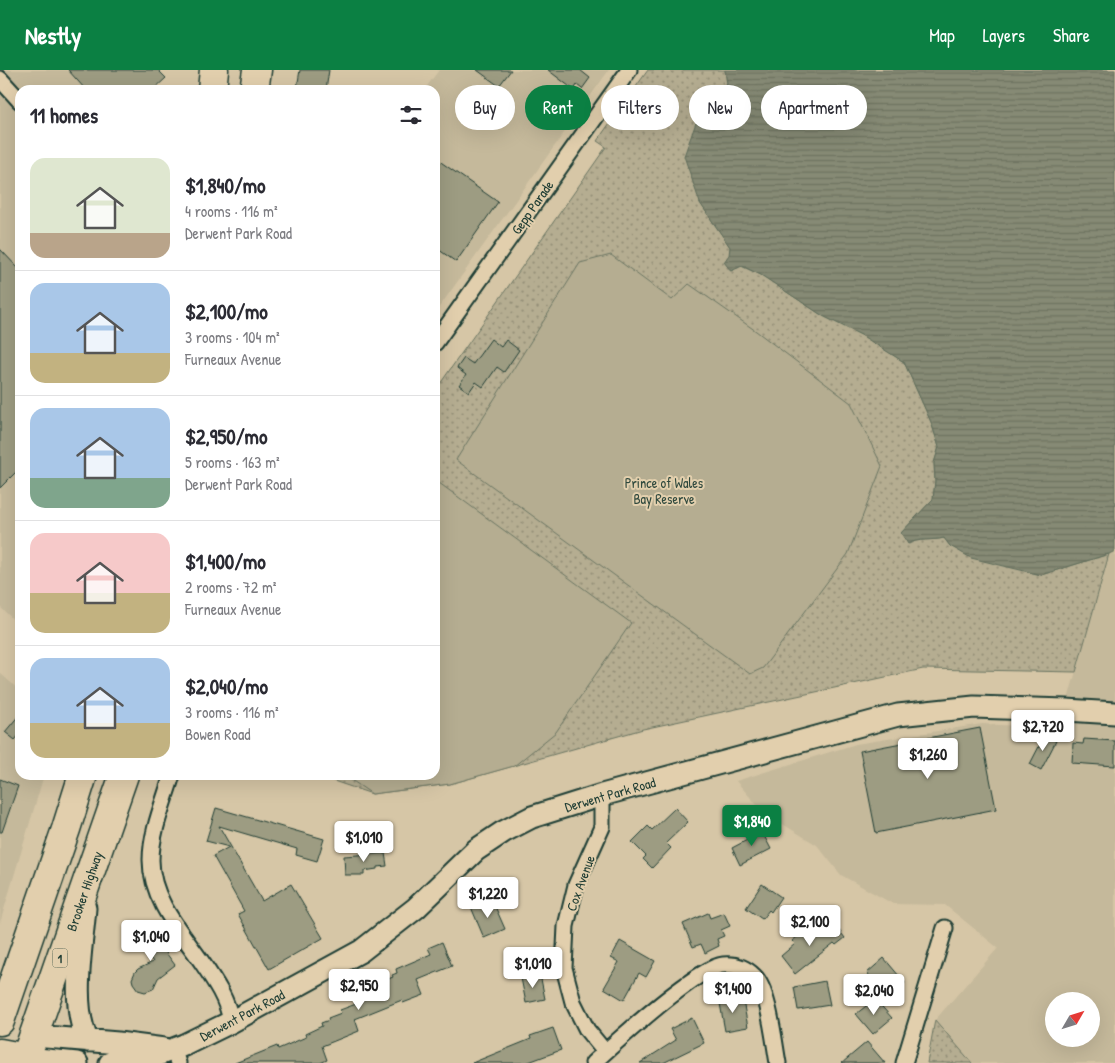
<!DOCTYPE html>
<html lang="en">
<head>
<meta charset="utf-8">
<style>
	:root { --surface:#fff; --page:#f7f7f7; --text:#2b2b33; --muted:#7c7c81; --line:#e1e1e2; --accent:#0b8043 }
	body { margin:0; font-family:"Patrick Hand",sans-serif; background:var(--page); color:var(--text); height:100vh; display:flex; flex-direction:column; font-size:19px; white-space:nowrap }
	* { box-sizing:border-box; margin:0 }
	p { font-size:16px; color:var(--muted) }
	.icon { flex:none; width:28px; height:28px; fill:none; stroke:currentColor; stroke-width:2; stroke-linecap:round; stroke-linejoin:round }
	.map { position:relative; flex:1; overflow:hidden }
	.details { position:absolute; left:15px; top:15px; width:425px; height:695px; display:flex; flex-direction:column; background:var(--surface); border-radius:15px; box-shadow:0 5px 20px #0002 }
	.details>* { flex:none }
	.banner { position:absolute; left:455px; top:15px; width:475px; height:45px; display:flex; gap:10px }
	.needle { width:32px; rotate:51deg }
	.controls { position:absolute; left:1045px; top:922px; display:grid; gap:10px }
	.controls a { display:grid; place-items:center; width:55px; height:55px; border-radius:50%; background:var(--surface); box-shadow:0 5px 20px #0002; font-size:25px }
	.price { position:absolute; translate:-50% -42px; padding:0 11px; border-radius:5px; background:#fff; color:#222; font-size:16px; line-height:32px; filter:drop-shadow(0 1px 2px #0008) }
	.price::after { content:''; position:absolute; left:50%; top:30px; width:15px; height:11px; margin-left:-8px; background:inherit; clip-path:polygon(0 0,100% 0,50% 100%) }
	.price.active { background:var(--accent); color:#fff }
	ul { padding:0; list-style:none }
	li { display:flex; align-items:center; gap:15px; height:125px; padding:0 15px }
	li+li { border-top:1px solid var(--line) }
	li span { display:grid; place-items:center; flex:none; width:140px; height:100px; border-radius:15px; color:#555 }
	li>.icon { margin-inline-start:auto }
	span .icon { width:60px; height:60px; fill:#fffc; stroke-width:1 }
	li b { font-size:21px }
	h2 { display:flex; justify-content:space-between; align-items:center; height:60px; padding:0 15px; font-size:21px }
	.chip { padding:0 18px; border-radius:22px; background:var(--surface); box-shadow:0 5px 20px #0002; font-size:18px; line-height:45px }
	.chip.active { background:var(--accent); color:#fff }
	header { display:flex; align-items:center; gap:30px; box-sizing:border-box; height:70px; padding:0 25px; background:var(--accent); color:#fff }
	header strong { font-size:24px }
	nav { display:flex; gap:28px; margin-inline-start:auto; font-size:18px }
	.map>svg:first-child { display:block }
	.built { fill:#c5b99b; fill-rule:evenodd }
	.park { fill:url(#park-dots); stroke:#6a7562 }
	.garden { fill:#b5ad91; stroke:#6a7562 }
	.water { fill:url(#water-rules); stroke:#5d6b5a }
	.building { fill:#9d9c82; stroke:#1f3d34 }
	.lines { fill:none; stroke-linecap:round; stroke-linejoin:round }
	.street-casing { stroke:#1f3d34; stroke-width:19 }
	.secondary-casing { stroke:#1f3d34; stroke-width:25 }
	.highway-casing { stroke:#1f3d34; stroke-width:31 }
	.street { stroke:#e2cfad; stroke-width:15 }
	.secondary { stroke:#e2cfad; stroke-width:21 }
	.highway { stroke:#e2cfad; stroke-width:28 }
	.labels { text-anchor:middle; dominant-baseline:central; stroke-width:4; stroke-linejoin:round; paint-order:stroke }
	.shield { fill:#e2cfad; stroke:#5a6958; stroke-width:1 }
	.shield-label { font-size:12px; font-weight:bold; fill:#1f3d34 }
	.street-label { font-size:14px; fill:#1f3d34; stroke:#e2cfad }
	.park-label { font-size:14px; fill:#2e483d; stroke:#e2cfad }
</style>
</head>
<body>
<header>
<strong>Nestly</strong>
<nav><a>Map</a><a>Layers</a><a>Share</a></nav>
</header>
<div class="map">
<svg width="1115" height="993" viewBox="0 0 1115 993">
	<defs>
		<pattern id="park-dots" width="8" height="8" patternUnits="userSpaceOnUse" patternTransform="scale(1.25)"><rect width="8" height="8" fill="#b5ad91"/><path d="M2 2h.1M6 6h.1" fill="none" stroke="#938e77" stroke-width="1.8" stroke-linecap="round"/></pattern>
		<pattern id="water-rules" width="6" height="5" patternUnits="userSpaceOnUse" patternTransform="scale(1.25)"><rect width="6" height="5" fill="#868a74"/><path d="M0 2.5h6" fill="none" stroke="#6d7260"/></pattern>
	</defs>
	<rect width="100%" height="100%" fill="#d6c6a6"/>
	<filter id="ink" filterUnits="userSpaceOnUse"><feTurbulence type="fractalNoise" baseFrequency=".02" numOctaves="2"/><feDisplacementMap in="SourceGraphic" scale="10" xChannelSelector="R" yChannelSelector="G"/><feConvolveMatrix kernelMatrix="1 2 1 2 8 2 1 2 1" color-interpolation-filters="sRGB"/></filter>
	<g filter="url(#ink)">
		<path class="built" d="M0,0H131L150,20H20V556L0,537Z
			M439,0H609L435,243V20H424Z
			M1115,481V993H972L935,950L998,878L945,835L893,834L841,805L817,775L763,742L736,711L856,674L982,654L1060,658L1109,484ZM1054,931H1091V969H1054Z
			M0,603L20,621V705H44L0,853Z"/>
		<path class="park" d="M648,0H725L727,14L715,30L700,133L730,177V201L741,196L761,205L823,246L861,265L904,292L931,352L939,377L934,393L935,411L933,429L901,463L909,474C917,468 933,471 944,468L950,476L1041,505L1109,484L1076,602L923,599L643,659L450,714L372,724L316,705H435V321L606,77L597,71Z
			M935,950L972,993H927Z"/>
		<path class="garden" d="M611,185L672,230L689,214L756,261L851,333L882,396L848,484L763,598L750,604L456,390L580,193Z
			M435,410L631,553L556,662L514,696L450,714L372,724L344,705H435Z"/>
		<path class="water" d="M725,0H1115V481L1109,484L1041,505L971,488L950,476L944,468C933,471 917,468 908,474L901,463L933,429L935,411L934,393L939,377L931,352L904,292L861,265L823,246L761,205L742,196L731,201L724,192L729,185L730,177L700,133L684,86L697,50L727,14Z"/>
		<path class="building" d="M68,0H158L166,8L153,20H86Z
			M300,0H329L326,20L297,18Z
			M477,0H511L499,16Z
			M548,0H580L590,8L582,19L577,15L574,20Z
			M435,88L498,132L456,192L435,177Z
			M0,179L20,200V398L0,418Z
			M491,269L501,277L506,270L519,280L504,302L497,297L483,317L476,312L469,322L459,315L466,305L457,298L464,288L473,294Z
			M20,644V664L15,670L5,662Z
			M980,658L996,739L876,763L860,681Z
			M1045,665L1056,671L1041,700L1030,694Z
			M1084,669L1115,671V696L1072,693L1073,673L1083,674Z
			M0,709L18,716L2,762H0Z
			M216,738L324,769L317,791L296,785L297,779L219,756L262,831L291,814L323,868L269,899L238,844L244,841L213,786L229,777L206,771Z
			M675,738L688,752L666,773L671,778L652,798L643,789L646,786L632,772L648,756L652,760Z
			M760,758L771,779L740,795L732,778L749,769L747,764Z
			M385,783L387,796L377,797V799L364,801V805H345L344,786Z
			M762,814L781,827L771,842L769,840L762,849L746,838Z
			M488,830L491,836L494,834L505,859L484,868L471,837Z
			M708,843L710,848L724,843L730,856L721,860L724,866L717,869L719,876L705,883L701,874L693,877L683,854Z
			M835,855L845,868L836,875L834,873L795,904L781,886L795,874L792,871L811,856L819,867Z
			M147,857L175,895L158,908L153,919L145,922L138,920L133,913L132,909L135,902L138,899L153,892L134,867Z
			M620,871L655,891L646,907L639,903L624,930L604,918L619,892L611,888Z
			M442,872L452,896L418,910L424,925L403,933L402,930L355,949L359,961L322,976L327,990L320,993H235L277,976L278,979L306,967L305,964L322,956L321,953L329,950L328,948L341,943L340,940L356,934L354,930L363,926L361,920L393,907L392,905L397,903L396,899L431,884L428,878Z
			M884,888L905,913L888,928L867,903Z
			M540,904L545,929L526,933L521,908Z
			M825,911L830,935L798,940L794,917Z
			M734,925L735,932L743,931L748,957L725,961L719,928Z
			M875,929L892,948L873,964L856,944Z
			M692,948L704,973L663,993H640L676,970L670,959Z
			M553,958L561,980L526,993H472L531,969L530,966Z
			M867,972L885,993H842Z"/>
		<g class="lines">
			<g class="street-casing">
				<path id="street" d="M0,9L20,31
					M435,273L629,0
					M172,705C164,732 151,762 151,790C151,829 180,861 201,891C214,910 228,930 231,952
					M602,725V757L576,815L566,856L564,898L573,932L587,960L605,982
					M173,979L178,993
					M593,993C615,973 698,897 723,895C735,894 746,898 754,906C769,920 774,972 778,993
					M904,993L945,858"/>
			</g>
			<g class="secondary-casing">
				<path id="secondary" d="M85,838C82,877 70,936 88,971
					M34,966L118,973L164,979
					M27,988L77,993
					M110,993L143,989L158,985L184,975L231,952L361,881L416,838L476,780L503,762L532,747L602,725L898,645L974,637L1066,640L1115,643"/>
			</g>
			<g class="highway-casing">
				<path id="highway" d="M212,20L214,0
					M254,20L257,0
					M0,951L66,759L83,705
					M0,983L27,988
					M24,993L124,705"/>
			</g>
			<use href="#street" class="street"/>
			<use href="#secondary" class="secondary"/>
			<use href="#highway" class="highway"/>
		</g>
	</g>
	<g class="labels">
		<rect class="shield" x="52.5" y="878.5" width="15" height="19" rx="4"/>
		<g class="shield-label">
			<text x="60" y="888">1</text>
		</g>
		<g class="street-label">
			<text transform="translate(532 137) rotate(-55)">Gepp Parade</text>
			<text transform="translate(610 724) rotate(-16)">Derwent Park Road</text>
			<text transform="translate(580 813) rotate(-70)">Cox Avenue</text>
			<text transform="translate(84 821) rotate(-71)">Brooker Highway</text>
			<text transform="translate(242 945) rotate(-28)">Derwent Park Road</text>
		</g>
		<g class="park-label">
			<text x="664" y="412">Prince of Wales<tspan x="664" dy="16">Bay Reserve</tspan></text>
		</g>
	</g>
</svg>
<div class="controls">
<a><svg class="needle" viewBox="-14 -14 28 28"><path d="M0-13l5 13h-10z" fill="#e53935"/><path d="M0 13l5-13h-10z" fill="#7c7c81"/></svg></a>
</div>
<b class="price" style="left:1043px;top:682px">$2,720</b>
<b class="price" style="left:928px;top:710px">$1,260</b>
<b class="price active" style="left:752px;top:777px">$1,840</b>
<b class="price" style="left:364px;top:793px">$1,010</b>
<b class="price" style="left:488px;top:849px">$1,220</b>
<b class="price" style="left:810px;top:877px">$2,100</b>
<b class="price" style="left:151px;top:892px">$1,040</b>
<b class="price" style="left:533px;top:919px">$1,010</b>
<b class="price" style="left:359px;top:941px">$2,950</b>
<b class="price" style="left:733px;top:944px">$1,400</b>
<b class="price" style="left:874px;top:946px">$2,040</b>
<div class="banner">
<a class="chip">Buy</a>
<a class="chip active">Rent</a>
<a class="chip">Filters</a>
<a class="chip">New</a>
<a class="chip">Apartment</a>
</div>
<section class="details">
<h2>11 homes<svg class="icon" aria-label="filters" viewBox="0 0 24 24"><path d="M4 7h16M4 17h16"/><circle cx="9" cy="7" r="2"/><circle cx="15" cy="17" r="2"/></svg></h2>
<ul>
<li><span style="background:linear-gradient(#dfe7d0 75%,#b9a48a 0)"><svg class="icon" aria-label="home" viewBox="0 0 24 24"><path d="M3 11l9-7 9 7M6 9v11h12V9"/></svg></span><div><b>$1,840/mo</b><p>4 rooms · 116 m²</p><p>Derwent Park Road</p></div></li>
<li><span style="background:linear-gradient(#a9c7e8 70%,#c2b280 0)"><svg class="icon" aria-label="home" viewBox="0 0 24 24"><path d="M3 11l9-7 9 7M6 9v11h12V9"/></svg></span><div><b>$2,100/mo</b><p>3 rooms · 104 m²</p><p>Furneaux Avenue</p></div></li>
<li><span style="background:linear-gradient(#a9c7e8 70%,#7fa58c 0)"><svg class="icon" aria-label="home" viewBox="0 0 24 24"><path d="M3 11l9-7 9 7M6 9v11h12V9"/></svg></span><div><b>$2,950/mo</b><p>5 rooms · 163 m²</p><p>Derwent Park Road</p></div></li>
<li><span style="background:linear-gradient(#f6c9c9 60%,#c2b280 0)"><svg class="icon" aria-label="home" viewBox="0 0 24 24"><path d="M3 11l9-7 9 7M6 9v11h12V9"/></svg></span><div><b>$1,400/mo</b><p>2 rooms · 72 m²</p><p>Furneaux Avenue</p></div></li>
<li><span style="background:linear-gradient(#a9c7e8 65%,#c2b280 0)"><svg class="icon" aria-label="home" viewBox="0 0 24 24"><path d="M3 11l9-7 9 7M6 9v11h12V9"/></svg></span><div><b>$2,040/mo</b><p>3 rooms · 116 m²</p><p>Bowen Road</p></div></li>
</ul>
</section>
</div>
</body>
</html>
